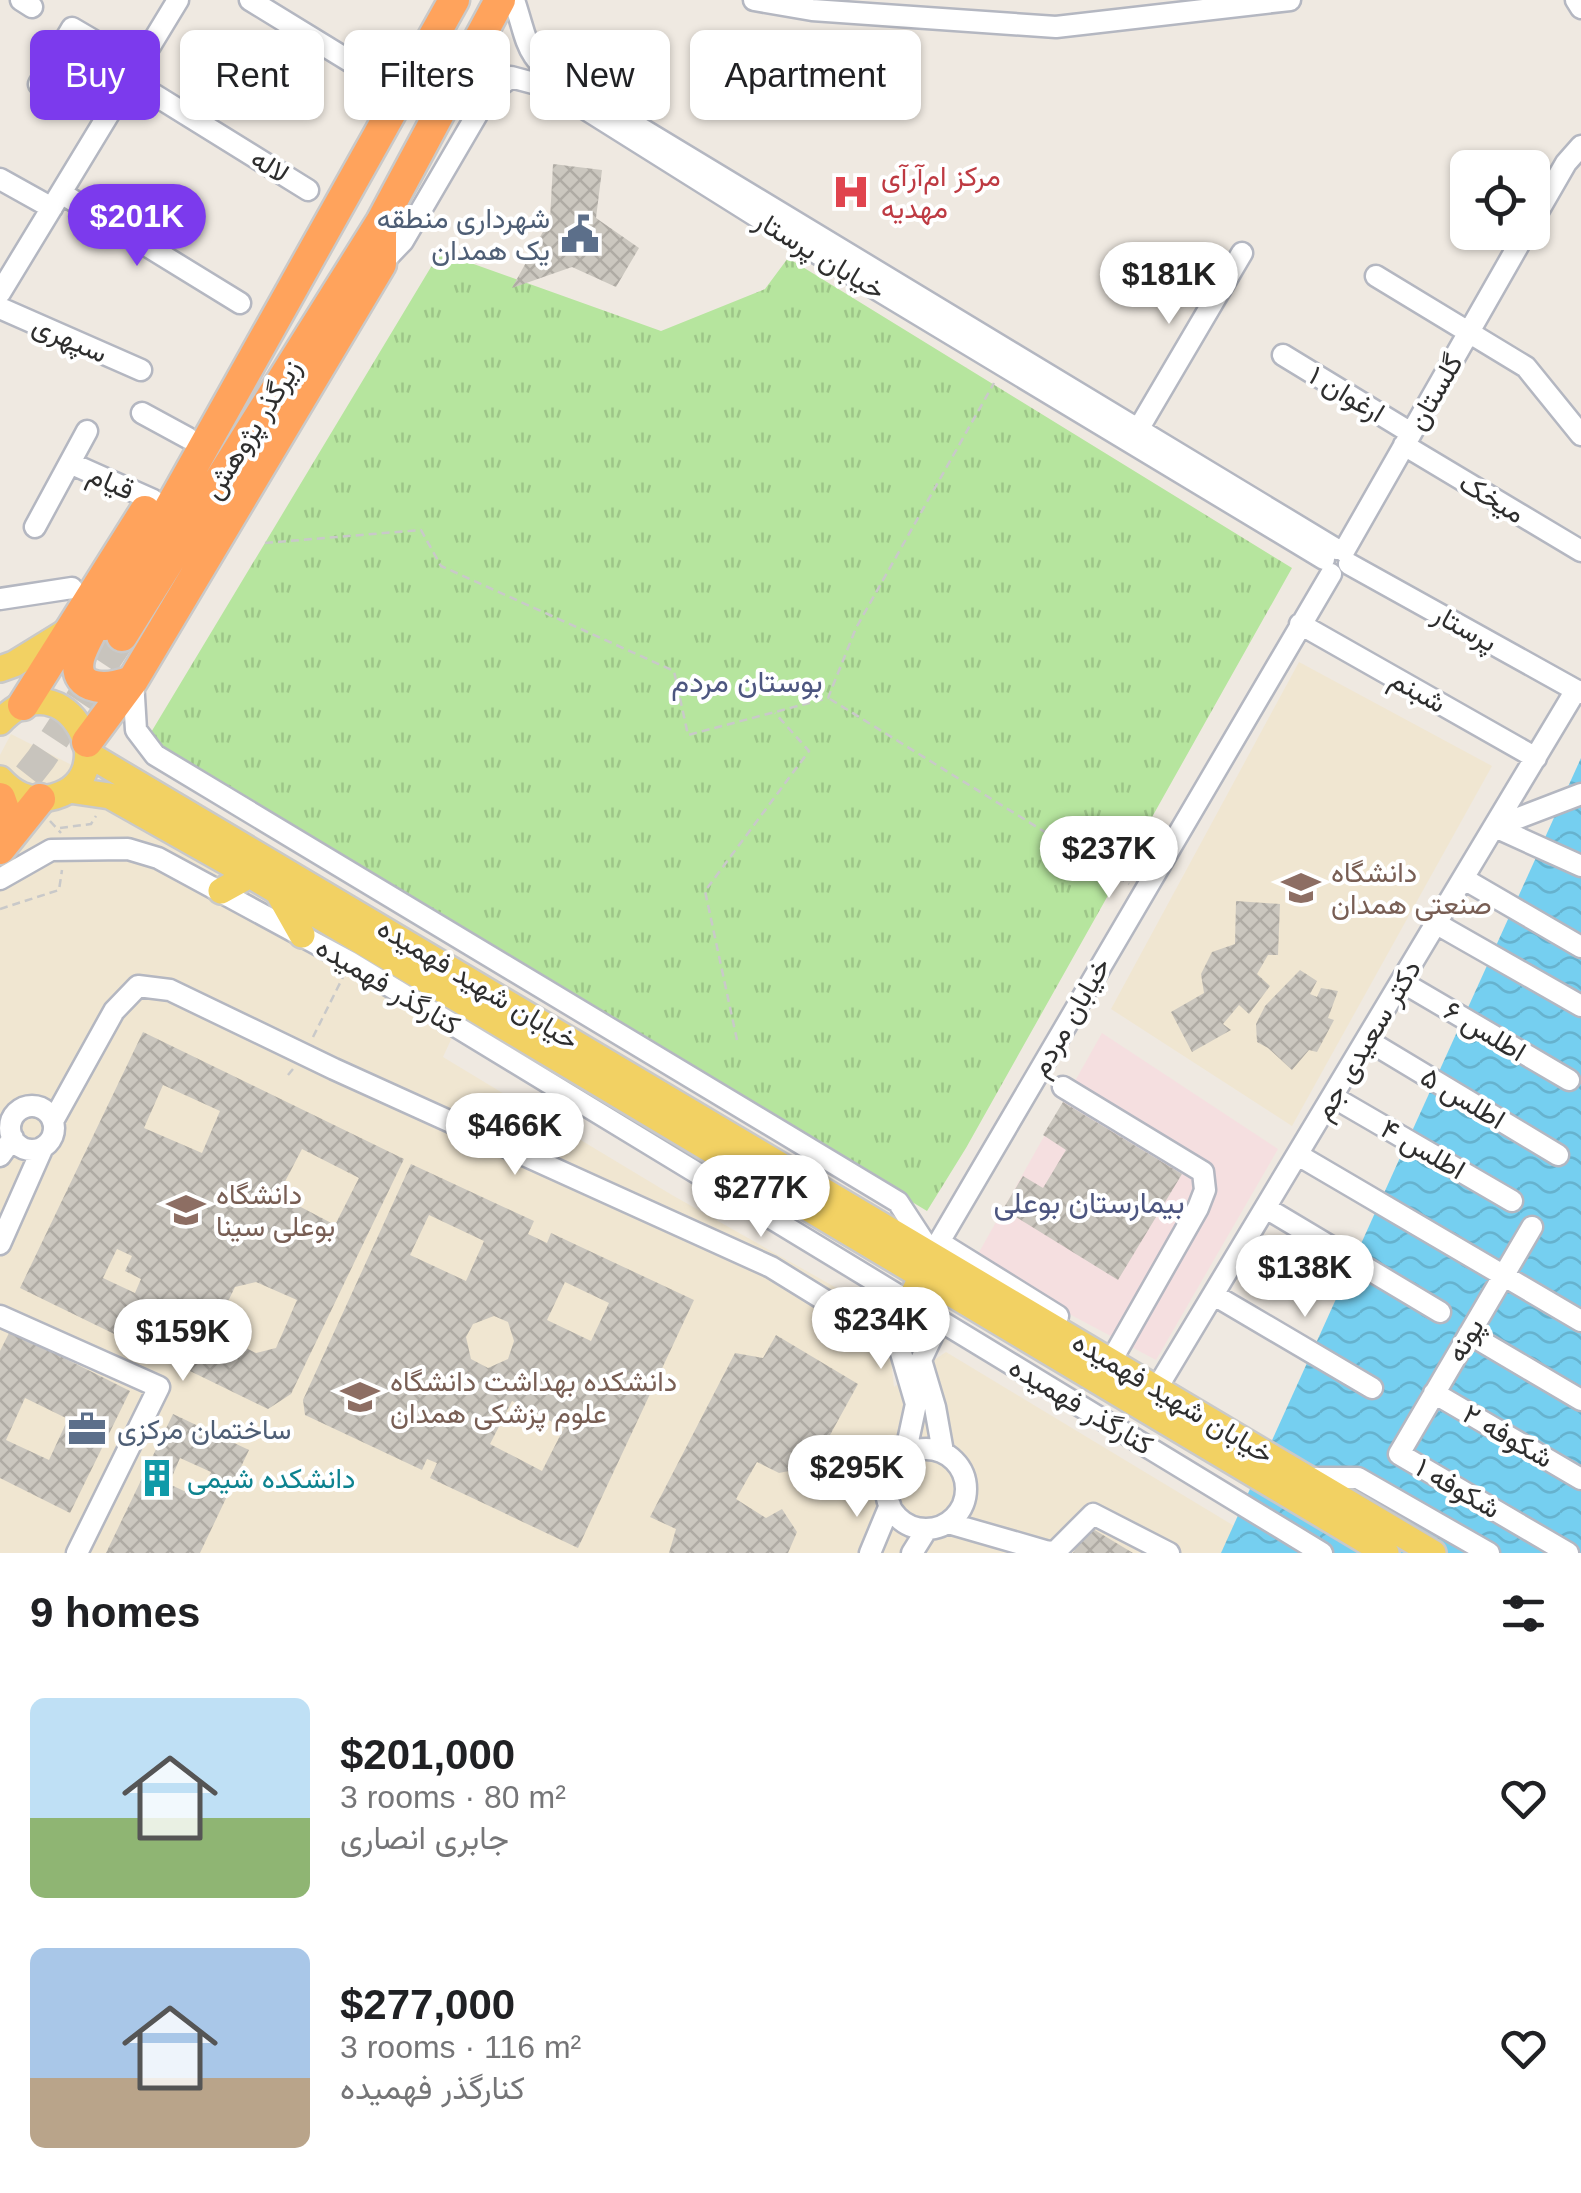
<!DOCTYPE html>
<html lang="en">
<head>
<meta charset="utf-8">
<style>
	:root { --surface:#fff; --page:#f6f6f6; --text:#202124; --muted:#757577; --accent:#7c3aed }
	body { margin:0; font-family:Helvetica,Vazirmatn,sans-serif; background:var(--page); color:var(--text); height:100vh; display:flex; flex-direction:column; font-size:38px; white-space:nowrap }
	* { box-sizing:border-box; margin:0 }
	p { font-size:32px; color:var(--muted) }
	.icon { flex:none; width:55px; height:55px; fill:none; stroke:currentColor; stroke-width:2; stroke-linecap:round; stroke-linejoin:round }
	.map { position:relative; height:1553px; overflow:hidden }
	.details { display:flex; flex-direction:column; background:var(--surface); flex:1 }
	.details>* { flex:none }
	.hud { position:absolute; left:30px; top:30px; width:1000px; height:90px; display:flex; gap:20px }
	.buttons { position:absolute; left:1450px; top:150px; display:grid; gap:20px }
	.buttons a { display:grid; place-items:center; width:100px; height:100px; border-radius:15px; background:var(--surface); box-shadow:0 2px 8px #0004; font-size:50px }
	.price { position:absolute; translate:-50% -85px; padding:0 22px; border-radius:35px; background:#fff; color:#222; font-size:32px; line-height:65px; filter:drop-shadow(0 2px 5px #0008) }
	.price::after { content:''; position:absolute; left:50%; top:60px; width:30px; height:22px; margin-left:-15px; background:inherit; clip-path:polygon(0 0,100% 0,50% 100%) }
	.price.selected { background:var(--accent); color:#fff }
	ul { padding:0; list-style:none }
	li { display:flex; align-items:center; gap:30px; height:250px; padding:0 30px }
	li span { display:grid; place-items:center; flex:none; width:280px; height:200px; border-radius:15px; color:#555 }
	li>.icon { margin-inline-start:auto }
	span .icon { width:120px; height:120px; fill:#fffc; stroke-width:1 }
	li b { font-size:42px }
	h2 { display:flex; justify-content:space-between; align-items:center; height:120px; padding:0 30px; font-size:42px }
	.pill { padding:0 35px; border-radius:15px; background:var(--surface); box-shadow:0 2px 8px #0004; font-size:35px; line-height:90px }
	.pill.selected { background:var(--accent); color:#fff }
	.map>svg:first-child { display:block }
	.education { fill:#f0e6d1 }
	.medical { fill:#f5dfe0 }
	.park { fill:url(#park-tufts) }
	.water { fill:url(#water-waves) }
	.building { fill:url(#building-cross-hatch); fill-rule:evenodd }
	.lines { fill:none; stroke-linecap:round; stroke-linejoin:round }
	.highway-tunnel { stroke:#c8c4bd; stroke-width:30; stroke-dasharray:30 15; stroke-linecap:butt }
	.minor-casing { stroke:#b4b7c1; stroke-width:25 }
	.major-casing { stroke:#c9c9c9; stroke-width:30 }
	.highway-casing { stroke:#c9c9c9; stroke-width:35 }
	.path { stroke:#c9c9c9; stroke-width:2.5; stroke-dasharray:8 5; stroke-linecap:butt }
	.minor { stroke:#fff; stroke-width:20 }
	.major { stroke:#f2d163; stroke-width:25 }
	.highway { stroke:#ffa35c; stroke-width:30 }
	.labels { text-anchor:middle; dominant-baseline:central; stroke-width:8; stroke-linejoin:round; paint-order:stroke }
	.street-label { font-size:28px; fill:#2e2e2e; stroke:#fff }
	.health-label { font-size:28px; fill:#be3a42; stroke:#fff; text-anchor:start }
	.service-label { font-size:28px; fill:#4e5e75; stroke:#fff; text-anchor:end }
	.education-label { font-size:28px; fill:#785e54; stroke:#fff; text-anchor:start }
	.culture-label { font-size:28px; fill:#0d838f; stroke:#fff; text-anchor:start }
	.neighbourhood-label { font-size:30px; fill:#4d5680; stroke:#fff }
</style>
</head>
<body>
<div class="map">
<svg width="1581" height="1553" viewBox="0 0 1581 1553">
	<defs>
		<pattern id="park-tufts" width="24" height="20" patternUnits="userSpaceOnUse" patternTransform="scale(2.5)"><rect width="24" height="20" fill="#b6e59e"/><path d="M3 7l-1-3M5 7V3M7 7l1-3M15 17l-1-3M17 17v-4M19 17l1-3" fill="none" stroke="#9dc588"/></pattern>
		<pattern id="water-waves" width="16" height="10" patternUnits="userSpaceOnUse" patternTransform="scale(2.5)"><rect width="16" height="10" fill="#75cff0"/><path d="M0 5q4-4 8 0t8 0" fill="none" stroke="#66b2ce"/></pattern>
		<pattern id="building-cross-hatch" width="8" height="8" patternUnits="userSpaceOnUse" patternTransform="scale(2.5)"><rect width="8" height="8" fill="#cbc7bf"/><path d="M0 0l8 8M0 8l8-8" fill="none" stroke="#afaba4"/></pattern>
	</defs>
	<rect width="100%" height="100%" fill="#efe9e1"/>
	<path class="education" d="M1299,662L1492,766L1292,1126L1111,1009Z
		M11,734L150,805L472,994L443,1057L672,1195L886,1316L894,1387L946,1352L1279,1553H873L886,1536L891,1436L882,1448L872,1473L879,1506L863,1553H0V755Z"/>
	<path class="medical" d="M1102,1033L1278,1149L1156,1360L973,1263Z"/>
	<path class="park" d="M440,252L661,331L765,289L788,258L1292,568L966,1148L927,1211L147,739Z"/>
	<path class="water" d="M1581,758V1553H1221Z"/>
	<path class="building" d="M553,164L602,170L596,218L639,248L616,287L572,267L512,288L550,219Z
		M1236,901L1280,904L1278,955H1268L1257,974L1270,986L1249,1014L1239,1005L1223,1024L1231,1030L1192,1052L1171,1012L1204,993L1201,974L1212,952L1235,944Z
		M1300,970L1317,981L1310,994L1317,997L1321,988L1338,991L1328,1018L1334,1020L1317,1052L1309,1050L1292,1070L1268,1048L1257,1042L1256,1024L1265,1006Z
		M143,1032L404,1159L291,1394L268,1409L20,1288ZM163,1085L220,1111L202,1153L144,1128ZM302,1149L359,1178L335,1225L278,1195ZM117,1249L132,1256L125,1271L141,1279L135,1293L103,1278ZM256,1282L297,1300L276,1348L256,1353L213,1332L235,1287Z
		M1063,1102L1182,1174L1118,1280L1003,1209L1023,1176L1043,1188L1066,1150L1043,1135Z
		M411,1164L534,1221L528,1234L547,1243L551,1233L694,1300L578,1548L430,1478L437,1463L427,1459L422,1470L305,1415L303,1400ZM429,1215L484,1241L466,1281L410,1255ZM565,1282L609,1303L591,1341L547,1320ZM494,1316L508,1322L514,1341L508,1359L488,1368L471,1359L466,1337L473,1324ZM512,1401L564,1428L542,1471L490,1444Z
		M10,1331L130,1391L70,1513L0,1478V1351ZM25,1398L68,1419L49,1460L6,1440Z
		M776,1335L858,1384L813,1466L779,1473L757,1462L736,1499L766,1518L782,1509L797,1532L788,1553H669L676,1529L650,1517L735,1353L763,1358Z
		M173,1414L249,1450L200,1553H106ZM180,1458L211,1472L199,1498L169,1484Z
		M1088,1526L1133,1553H1073Z"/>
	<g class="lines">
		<path class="highway-tunnel" d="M0,811L41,759L122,636"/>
		<g class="minor-casing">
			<path id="minor" d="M21,0L32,7
				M250,0L369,73
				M514,0C529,45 524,58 568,84
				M754,0L812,10L1056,27L1290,0
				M1576,0L1581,8
				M129,79L308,190
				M39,84L72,28L137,66
				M627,120L1336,549
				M0,179L52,208
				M61,193L240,303
				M1532,222L1566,163L1581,146
				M381,264L403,241L489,94L511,77L552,88L775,228L1324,559
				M1376,276L1526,367L1581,435
				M0,293L178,0
				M0,308L141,370
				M1283,355L1411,433
				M142,413L188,438
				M1139,428L1242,253
				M1404,445L1581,551
				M70,463L153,500
				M35,527L87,431
				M1344,551L1526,232
				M1349,564L1581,693
				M0,599L72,588
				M1300,624L1536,758
				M133,680L136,730L155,755L898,1202L932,1254L1331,574
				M1495,827L1581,866
				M1495,827L1581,794
				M0,879L51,850L128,849L158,858L350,962L1322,1553
				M1464,879L1581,947
				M1437,924L1581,1006
				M1402,982L1569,1080
				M1367,1040L1558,1155
				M1063,1087L1203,1172L1205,1190L1198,1208L1111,1361
				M1333,1097L1512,1201
				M10 1128a22 22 0 1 1 44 0a22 22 0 1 1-44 0Z
				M53,1121L114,1011L138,986L170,990L334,1069L771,1267L899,1346
				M1298,1155L1581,1321
				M0,1156L13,1138
				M1266,1208L1440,1312
				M1532,1227L1399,1454L1568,1553
				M939,1242L1058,1316
				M0,1244L43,1147
				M1214,1295L1372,1388
				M0,1316L159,1387L77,1553
				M940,1320L921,1360L935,1407L943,1452
				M1469,1334L1581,1400
				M1157,1388L1576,690
				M1434,1393L1581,1479
				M886 1489a40 40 0 1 1 80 0a40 40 0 1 1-80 0Z
				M905,1455L916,1404L899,1346L910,1301
				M1307,1478H1358L1489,1553
				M948,1523L1049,1552L1056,1551L1093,1514L1169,1553
				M870,1553L890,1505
				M912,1553L927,1529"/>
		</g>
		<g class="major-casing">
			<path id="major" d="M0,669L14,664L66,632
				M0,722C65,652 132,782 48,798C28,802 13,793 0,779
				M88,754L1433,1553
				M69,790L110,796L250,875L1386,1553
				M221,891L250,875
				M280,896L302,935
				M910,1301L921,1278"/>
		</g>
		<g class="highway-casing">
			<path id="highway" d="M96,621C91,633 82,646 79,659C72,694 114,690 133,680
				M104,625L454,0
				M122,636L381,222L500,0
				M23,705L145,511
				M87,742L133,680L381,264V222
				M0,798L6,815L0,833
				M0,849L40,799"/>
		</g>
		<path class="path" d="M265,543L421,530L441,566L674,671L688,735L828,698L856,628L994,383
			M830,699L1129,884
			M50,821L61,833
			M60,828L91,824L96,816
			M0,909L59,890L62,870
			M313,1037L343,977
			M737,1040L705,891L809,751L775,713
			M288,1075L293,1069"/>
		<use href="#minor" class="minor"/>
		<use href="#major" class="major"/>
		<use href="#highway" class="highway"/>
	</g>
	<defs>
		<g id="hospital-bare" transform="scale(3)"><path d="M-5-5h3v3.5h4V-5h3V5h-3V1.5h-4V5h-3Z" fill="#e0444e" stroke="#fff" stroke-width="2.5" paint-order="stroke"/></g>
		<g id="civic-bare" transform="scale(3)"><path d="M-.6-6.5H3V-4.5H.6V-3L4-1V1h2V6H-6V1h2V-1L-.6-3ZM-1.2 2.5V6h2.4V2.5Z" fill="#5c6f8a" stroke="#fff" stroke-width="2.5" paint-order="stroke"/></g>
		<g id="university-bare" transform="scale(3)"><path d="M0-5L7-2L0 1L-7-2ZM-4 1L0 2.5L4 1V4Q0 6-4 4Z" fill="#8d6e63" stroke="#fff" stroke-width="2.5" paint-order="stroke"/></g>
		<g id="office-bare" transform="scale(3)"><path d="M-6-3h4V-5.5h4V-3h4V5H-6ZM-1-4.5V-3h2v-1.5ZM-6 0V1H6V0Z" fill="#5c6f8a" stroke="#fff" stroke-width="2.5" paint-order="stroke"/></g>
		<g id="building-bare" transform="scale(3)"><path d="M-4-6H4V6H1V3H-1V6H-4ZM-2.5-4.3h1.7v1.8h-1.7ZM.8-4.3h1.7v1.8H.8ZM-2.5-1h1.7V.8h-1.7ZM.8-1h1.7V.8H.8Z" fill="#0f9aa8" stroke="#fff" stroke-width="2.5" paint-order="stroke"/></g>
	</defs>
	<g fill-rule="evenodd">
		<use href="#hospital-bare" x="851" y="192"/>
		<use href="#civic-bare" x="580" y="234"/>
		<use href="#university-bare" x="1301" y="888"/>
		<use href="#university-bare" x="186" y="1210"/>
		<use href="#university-bare" x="360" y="1397"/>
		<use href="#office-bare" x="87" y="1429"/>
		<use href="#building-bare" x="157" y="1478"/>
	</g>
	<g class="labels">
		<g class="street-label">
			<text transform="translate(270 166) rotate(32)">لاله</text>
			<text transform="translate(820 255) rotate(31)">خیابان پرستار</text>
			<text transform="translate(70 339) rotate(24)">سپهری</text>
			<text transform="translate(1435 392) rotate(-60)">گلستان</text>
			<text transform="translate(1347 394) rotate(31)">ارغوان ۱</text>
			<text transform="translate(252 429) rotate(-58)">زیرگذر پژوهش</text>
			<text transform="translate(111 482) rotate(24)">قیام</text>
			<text transform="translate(1492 498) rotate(31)">میخک</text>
			<text transform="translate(1465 628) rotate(29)">پرستار</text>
			<text transform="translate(1418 691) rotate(29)">شبنم</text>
			<text transform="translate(478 984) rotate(31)">خیابان شهید فهمیده</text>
			<text transform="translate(388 986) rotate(31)">کنارگذر فهمیده</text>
			<text transform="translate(1070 1017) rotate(-60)">خیابان مردم</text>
			<text transform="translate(1485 1031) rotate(31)">اطلس ۶</text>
			<text transform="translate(1367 1040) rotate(-59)">دکتر سعیدی جم</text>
			<text transform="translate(1463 1098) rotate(31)">اطلس ۵</text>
			<text transform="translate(1423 1149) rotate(30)">اطلس ۴</text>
			<text transform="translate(1465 1340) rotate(-60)">پونه</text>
			<text transform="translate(1173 1398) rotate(31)">خیابان شهید فهمیده</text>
			<text transform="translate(1081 1406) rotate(31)">کنارگذر فهمیده</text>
			<text transform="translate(1508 1436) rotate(30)">شکوفه ۲</text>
			<text transform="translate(1458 1488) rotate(30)">شکوفه ۱</text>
		</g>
		<g class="health-label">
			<text x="881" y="176">مرکز ام‌آر‌آی<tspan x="881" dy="32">مهدیه</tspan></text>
		</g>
		<g class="service-label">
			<text x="550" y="218">شهرداری منطقه<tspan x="550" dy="32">یک همدان</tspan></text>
			<text x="117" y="1429" text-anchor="start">ساختمان مرکزی</text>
		</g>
		<g class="education-label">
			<text x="1331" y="872">دانشگاه<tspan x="1331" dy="32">صنعتی همدان</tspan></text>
			<text x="216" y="1194">دانشگاه<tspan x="216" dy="32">بوعلی سینا</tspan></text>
			<text x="390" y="1381">دانشکده بهداشت دانشگاه<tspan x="390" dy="32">علوم پزشکی همدان</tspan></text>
		</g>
		<g class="culture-label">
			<text x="187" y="1478">دانشکده شیمی</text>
		</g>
		<g class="neighbourhood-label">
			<text x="747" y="681">بوستان مردم</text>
			<text x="1089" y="1202">بیمارستان بوعلی</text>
		</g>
	</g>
</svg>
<div class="buttons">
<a><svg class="icon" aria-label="locate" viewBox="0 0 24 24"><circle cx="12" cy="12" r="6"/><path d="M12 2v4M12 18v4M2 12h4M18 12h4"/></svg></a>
</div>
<b class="price selected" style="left:137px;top:269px">$201K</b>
<b class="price" style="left:1169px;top:327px">$181K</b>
<b class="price" style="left:1109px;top:901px">$237K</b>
<b class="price" style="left:515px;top:1178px">$466K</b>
<b class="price" style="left:761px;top:1240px">$277K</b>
<b class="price" style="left:1305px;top:1320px">$138K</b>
<b class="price" style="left:881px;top:1372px">$234K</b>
<b class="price" style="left:183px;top:1384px">$159K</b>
<b class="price" style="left:857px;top:1520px">$295K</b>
<div class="hud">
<a class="pill selected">Buy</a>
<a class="pill">Rent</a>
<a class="pill">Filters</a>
<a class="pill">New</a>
<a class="pill">Apartment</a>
</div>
</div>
<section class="details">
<h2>9 homes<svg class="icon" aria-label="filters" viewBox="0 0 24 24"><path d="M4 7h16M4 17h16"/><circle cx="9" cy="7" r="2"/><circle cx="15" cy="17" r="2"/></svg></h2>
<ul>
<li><span style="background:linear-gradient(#bfe0f5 60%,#8fb573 0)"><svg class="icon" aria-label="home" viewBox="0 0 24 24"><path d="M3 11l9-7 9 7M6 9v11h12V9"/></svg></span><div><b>$201,000</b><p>3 rooms · 80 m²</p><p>جابری انصاری</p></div><svg class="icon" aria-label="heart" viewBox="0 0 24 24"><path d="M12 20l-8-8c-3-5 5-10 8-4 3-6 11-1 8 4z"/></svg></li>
<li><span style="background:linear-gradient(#a9c7e8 65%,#b9a48a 0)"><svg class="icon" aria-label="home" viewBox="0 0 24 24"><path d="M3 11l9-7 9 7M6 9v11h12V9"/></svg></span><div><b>$277,000</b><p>3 rooms · 116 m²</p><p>کنارگذر فهمیده</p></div><svg class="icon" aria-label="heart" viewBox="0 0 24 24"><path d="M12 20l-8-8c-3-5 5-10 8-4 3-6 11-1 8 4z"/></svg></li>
</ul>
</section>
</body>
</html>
